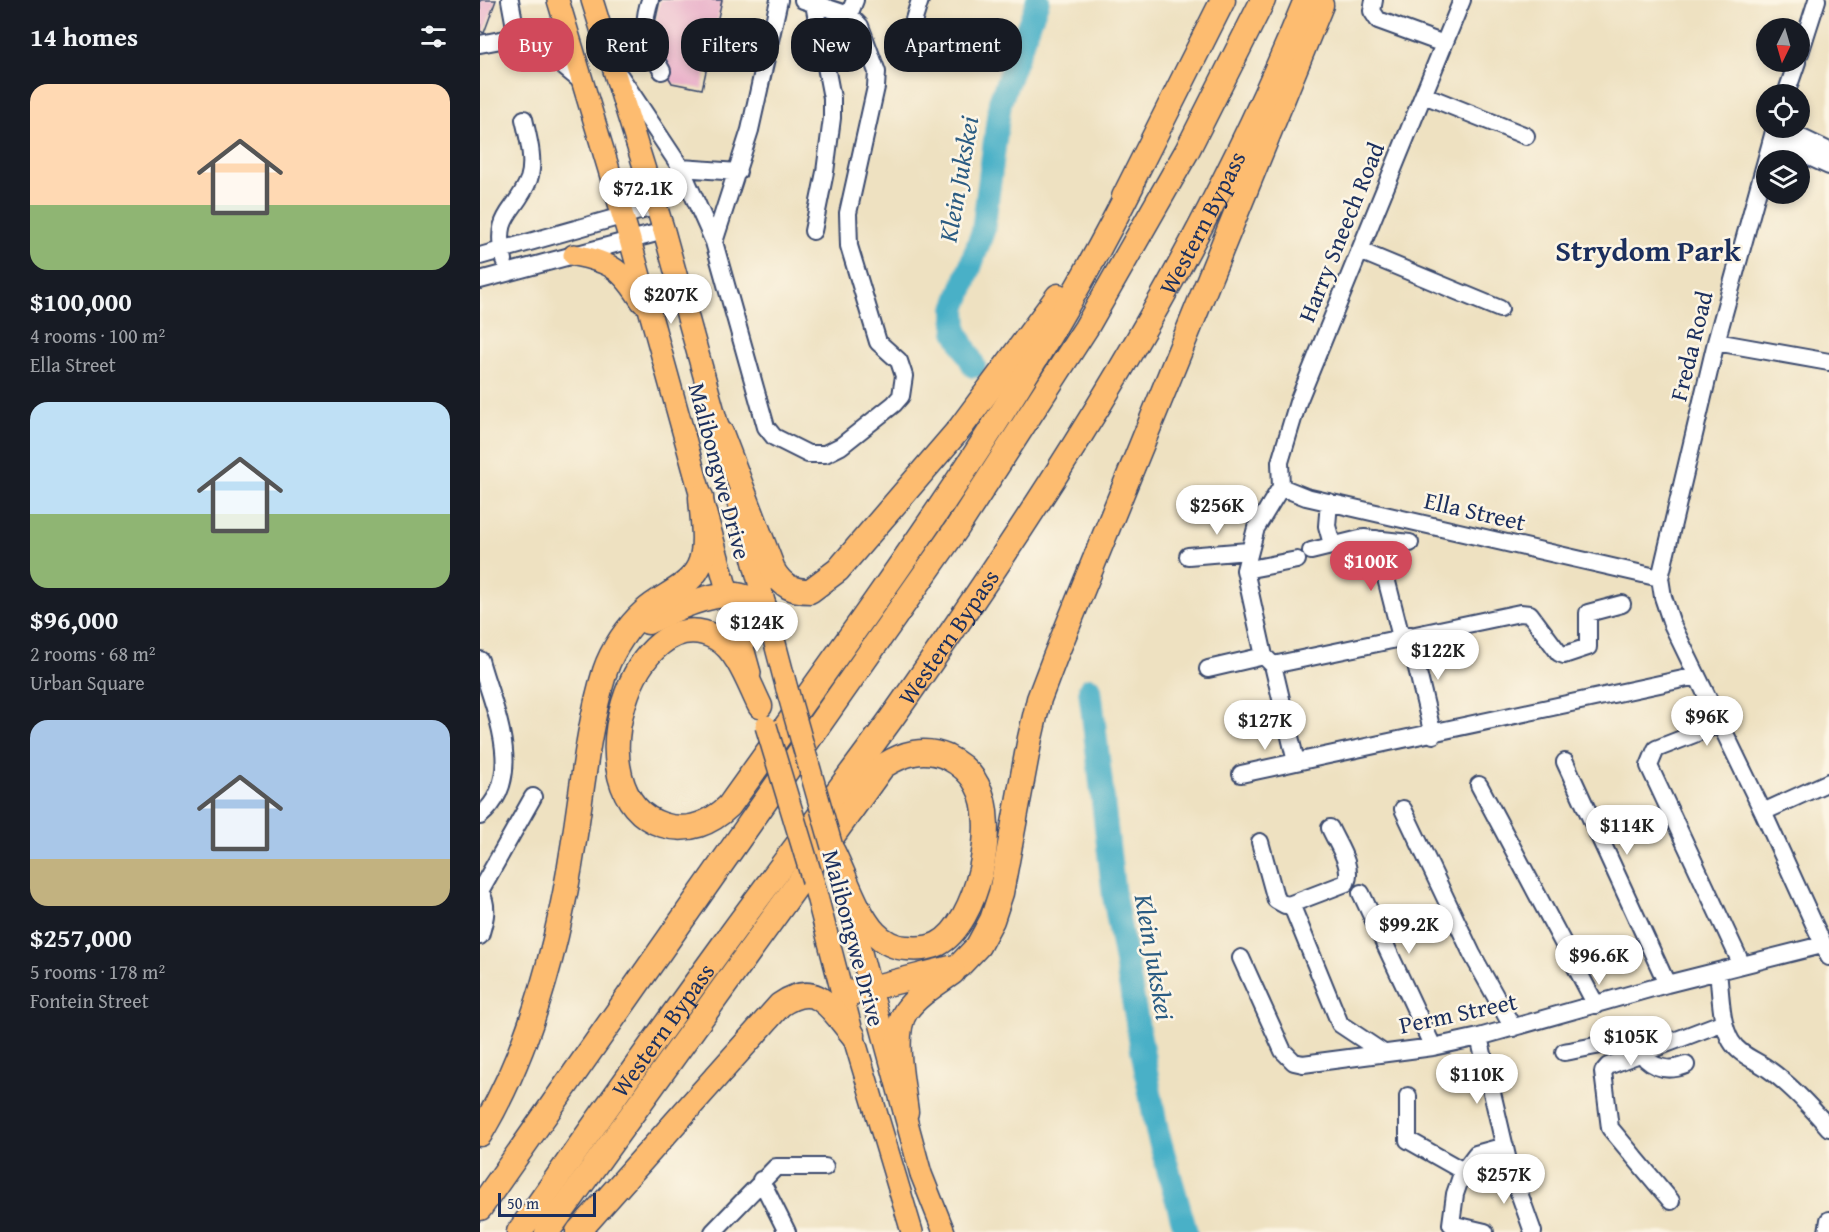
<!DOCTYPE html>
<html lang="en">
<head>
<meta charset="utf-8">
<style>
	:root { --surface:#171b24; --page:#242831; --text:#f1f3f6; --muted:#9ea1a6; --accent:#d1495b }
	body { margin:0; font-family:"Gentium Book Plus",serif; background:var(--page); color:var(--text); height:100vh; display:flex; flex-direction:column; font-size:22px; white-space:nowrap }
	* { box-sizing:border-box; margin:0 }
	p { font-size:20px; color:var(--muted) }
	.icon { flex:none; width:33px; height:33px; fill:none; stroke:currentColor; stroke-width:2; stroke-linecap:round; stroke-linejoin:round }
	.map { position:relative; flex:1; overflow:hidden }
	.details { display:flex; flex-direction:column; background:var(--surface); width:480px }
	.details>* { flex:none }
	.hud { position:absolute; left:18px; top:18px; width:570px; height:54px; display:flex; gap:12px }
	.needle { width:39px; rotate:185deg }
	.fabs { position:absolute; left:1276px; top:18px; display:grid; gap:12px }
	.fabs a { display:grid; place-items:center; width:54px; height:54px; border-radius:50%; background:var(--surface); box-shadow:0 3px 9px #0003; font-size:30px }
	.scale { position:absolute; left:18px; bottom:15px; width:98px; box-sizing:border-box; padding-left:6px; border:3px solid #1b2f5e; border-top:0; font-size:16px; line-height:21px; white-space:nowrap; color:#1b2f5e; -webkit-text-stroke:4px #fcf5e5; paint-order:stroke }
	.price { position:absolute; translate:-50% -51px; padding:0 14px; border-radius:21px; background:#fff; color:#222; font-size:20px; line-height:39px; filter:drop-shadow(0 2px 3px #0008) }
	.price::after { content:''; position:absolute; left:50%; top:36px; width:18px; height:14px; margin-left:-9px; background:inherit; clip-path:polygon(0 0,100% 0,50% 100%) }
	.price.on { background:var(--accent); color:#fff }
	ul { padding:0; list-style:none }
	li { display:grid; align-content:center; gap:12px; height:318px; padding:0 30px }
	li span { display:grid; place-items:center; height:186px; border-radius:18px; color:#555 }
	li>.icon { margin-inline-start:auto }
	span .icon { width:108px; height:108px; fill:#fffc; stroke-width:1 }
	li b { font-size:26px }
	h2 { display:flex; justify-content:space-between; align-items:center; height:72px; padding:0 30px; font-size:26px }
	.chip { padding:0 21px; border-radius:24px; background:var(--surface); box-shadow:0 3px 9px #0003; font-size:21px; line-height:54px }
	.chip.on { background:var(--accent); color:#fff }
	main { display:flex; flex:1; min-height:0 }
	.map>svg:first-child { display:block }
	.lines { fill:none; stroke-linecap:round; stroke-linejoin:round }
	.river { stroke:#48b0c7; stroke-width:24 }
	.building { fill:#e9b0c9 }
	.minor-casing { stroke:#3b4a6d; stroke-width:20 }
	.major-casing { stroke:#3b4a6d; stroke-width:24 }
	.highway-casing { stroke:#3b4a6d; stroke-width:27 }
	.minor { stroke:#fff; stroke-width:16 }
	.major { stroke:#fdbc6f; stroke-width:21 }
	.highway { stroke:#fdbc6f; stroke-width:24 }
	.major-bridge-casing { stroke:#3b4a6d; stroke-width:24; stroke-linecap:butt }
	.major-bridge { stroke:#fdbc6f; stroke-width:21 }
	.labels { text-anchor:middle; dominant-baseline:central; stroke-width:5; stroke-linejoin:round; paint-order:stroke }
	.street-label { font-size:24px; fill:#1b2f5e; stroke:#fcf5e5 }
	.water-label { font-size:26px; font-style:italic; fill:#2b5c83; stroke:#fcf5e5 }
	.district-label { font-size:30px; font-weight:bold; fill:#1b2f5e; stroke:#fcf5e5 }
</style>
</head>
<body>
<main>
<section class="details">
<h2>14 homes<svg class="icon" aria-label="filters" viewBox="0 0 24 24"><path d="M4 7h16M4 17h16"/><circle cx="9" cy="7" r="2"/><circle cx="15" cy="17" r="2"/></svg></h2>
<ul>
<li><span style="background:linear-gradient(#ffd9b3 65%,#8fb573 0)"><svg class="icon" aria-label="home" viewBox="0 0 24 24"><path d="M3 11l9-7 9 7M6 9v11h12V9"/></svg></span><div><b>$100,000</b><p>4 rooms · 100 m²</p><p>Ella Street</p></div></li>
<li><span style="background:linear-gradient(#bfe0f5 60%,#8fb573 0)"><svg class="icon" aria-label="home" viewBox="0 0 24 24"><path d="M3 11l9-7 9 7M6 9v11h12V9"/></svg></span><div><b>$96,000</b><p>2 rooms · 68 m²</p><p>Urban Square</p></div></li>
<li><span style="background:linear-gradient(#a9c7e8 75%,#c2b280 0)"><svg class="icon" aria-label="home" viewBox="0 0 24 24"><path d="M3 11l9-7 9 7M6 9v11h12V9"/></svg></span><div><b>$257,000</b><p>5 rooms · 178 m²</p><p>Fontein Street</p></div></li>
</ul>
</section>
<div class="map">
<svg width="1349" height="1232" viewBox="0 0 1349 1232">
	<rect width="100%" height="100%" fill="#fcf5e5"/>
	<filter id="ink" filterUnits="userSpaceOnUse"><feTurbulence type="fractalNoise" baseFrequency=".0167" numOctaves="2"/><feDisplacementMap in="SourceGraphic" scale="12" xChannelSelector="R" yChannelSelector="G"/><feConvolveMatrix kernelMatrix="1 2 1 2 8 2 1 2 1" color-interpolation-filters="sRGB"/></filter>
	<filter id="wash" filterUnits="userSpaceOnUse"><feTurbulence type="fractalNoise" baseFrequency=".008" numOctaves="4" result="noise"/><feDisplacementMap in="SourceGraphic" scale="24" xChannelSelector="R" yChannelSelector="G"/><feGaussianBlur stdDeviation="1.35" result="paint"/><feColorMatrix in="noise" values="0 0 0 0 0 0 0 0 0 0 0 0 0 0 0 0 0 1.4 0 .05"/><feComposite in="paint" operator="in"/></filter>
	<g filter="url(#wash)">
		<rect width="100%" height="100%" fill="#eee1c1"/>
		<g class="lines">
			<path class="river" d="M494,366L476,331L475,309L503,231L520,102L558,0
				M610,689L634,896L677,1131L706,1232"/>
		</g>
		<g id="blocks">
			<path class="building" d="M0,0H16L4,33L0,31Z
				M180,0H242L222,89L192,83L170,46Z"/>
		</g>
	</g>
	<g filter="url(#ink)">
		<use href="#blocks" fill-opacity="0" stroke="#3b4a6d" stroke-width="1.5"/>
		<g class="lines">
			<g class="minor-casing">
				<path id="minor" d="M30,0L35,27L101,81
					M170,0C160,28 167,46 182,71
					M299,0L270,130L234,242L286,427L294,437L328,454H345L361,446L414,404L421,396L424,376L419,361L398,342L369,246L368,213L396,87L397,72L380,26L369,15L323,0
					M894,0L892,11L898,20L964,44
					M369,15L375,0
					M427,42L440,0
					M0,44L46,35
					M1320,53L1337,0
					M140,76L201,168L234,242
					M1306,94L1317,62
					M944,95L1046,136
					M1295,128L1236,342L1180,578L1183,597L1192,624L1283,812L1349,957
					M1301,128L1349,151
					M1292,140L1349,166
					M201,168L258,172
					M333,231L345,172L352,118V98L334,4
					M880,251L1020,309
					M0,256L177,206
					M24,260C13,212 35,215 49,179C55,161 48,137 44,119
					M0,280L184,231
					M1236,342L1349,362
					M801,487L776,528L765,570L784,656L793,665L816,762L1217,676
					M801,487L800,462L818,402L982,0
					M801,487L826,497L1180,578
					M849,502L847,526L852,544
					M896,539L921,637
					M831,551L884,538L930,543
					M708,556L768,551
					M765,570L817,560
					M929,635L953,735
					M0,660C13,708 48,777 0,816
					M793,665L1040,613L1050,614L1079,653L1084,655L1108,647V613L1142,604
					M728,669L784,656
					M1240,724L1176,749L1169,766L1262,965
					M1085,762L1187,984
					M761,774L816,762
					M999,785L1116,1005
					M923,809L992,954L1033,1028
					M1283,812L1349,782
					M780,842L796,900L805,905L811,904L866,883C874,867 857,844 850,828
					M0,891L53,797
					M0,891C9,907 5,919 0,936
					M881,893L953,1047
					M811,904L860,1024L902,1052
					M761,958L803,1051L814,1062L823,1064L953,1047L999,1037L1187,984L1342,945
					M1238,972C1241,994 1240,1022 1251,1041C1259,1055 1276,1060 1288,1069C1311,1085 1331,1107 1349,1128
					M999,1037L1029,1165L1053,1232
					M1084,1052C1109,1048 1147,1036 1170,1048L1165,1054L1166,1059C1178,1070 1191,1071 1206,1065
					M928,1096V1140L983,1171L975,1194L971,1224L1005,1232
					M983,1171L996,1154L1025,1146
					M281,1180L307,1232
					M1191,1201L1130,1128L1123,1072L1128,1066L1244,1022
					M233,1232L296,1167H345
					M1347,1232L1349,1220"/>
			</g>
			<g class="major-casing">
				<path id="major" d="M78,0L150,240L270,673
					M112,0L184,231L244,448
					M94,255C132,262 142,270 162,302
					M257,499L307,689
					M333,881L373,1035L432,1232
					M366,897L441,1174L464,1232"/>
			</g>
			<g class="highway-casing">
				<g id="highway">
					<path d="M644,197L743,0"/>
					<path d="M241,433L294,572C303,586 312,591 330,591L358,570L481,427L578,296"/>
					<path d="M168,622C193,610 229,592 257,595C267,596 275,602 284,606"/>
					<path d="M280,706C269,684 258,650 236,638C155,592 89,795 183,825C208,833 231,823 249,806C393,604 541,407 652,185"/>
					<path d="M363,995L479,966L498,946L512,920L521,893L550,738L559,699L575,657L841,5"/>
					<path d="M426,1112C423,1086 411,1033 426,1011C437,995 458,983 473,972"/>
					<path d="M0,1134C52,1047 79,941 94,841C103,785 108,726 125,671C132,650 148,626 165,611C183,594 213,587 221,561C227,542 222,517 221,497"/>
					<path d="M0,1208L477,528L606,328L707,151L783,0"/>
					<path id="s1" d="M39,1232C107,1135 175,1039 244,944C299,868 356,795 411,719C570,494 723,256 826,0"/>
					<path d="M67,1232L403,766C424,753 444,747 467,757C479,763 491,773 497,785C519,822 498,923 458,944C448,949 438,949 427,948C416,948 403,942 395,933C377,914 365,876 353,852"/>
					<path d="M98,1232L300,1005C337,979 350,1008 373,1035"/>
				</g>
			</g>
			<use href="#minor" class="minor"/>
			<use href="#major" class="major"/>
			<use href="#highway" class="highway"/>
			<g class="major-bridge-casing">
				<path id="major-bridge" d="M307,689L352,847
					M286,726L333,881"/>
			</g>
			<use href="#major-bridge" class="major-bridge"/>
		</g>
	</g>
	<g class="labels">
		<g class="street-label">
			<text stroke="none"><textPath href="#s1" startOffset="1220">Western Bypass</textPath></text>
			<text transform="translate(861 232) rotate(-68)">Harry Sneech Road</text>
			<text transform="translate(1211 346) rotate(-76)">Freda Road</text>
			<text transform="translate(240 471) rotate(75)">Malibongwe Drive</text>
			<text transform="translate(995 511) rotate(13)">Ella Street</text>
			<text stroke="none"><textPath href="#s1" startOffset="734">Western Bypass</textPath></text>
			<text transform="translate(374 938) rotate(75)">Malibongwe Drive</text>
			<text transform="translate(978 1013) rotate(-12)">Perm Street</text>
			<text stroke="none"><textPath href="#s1" startOffset="248">Western Bypass</textPath></text>
		</g>
		<g class="water-label">
			<text transform="translate(478 179) rotate(-80)">Klein Jukskei</text>
			<text transform="translate(675 957) rotate(80)">Klein Jukskei</text>
		</g>
		<g class="district-label">
			<text x="1168" y="250">Strydom Park</text>
		</g>
	</g>
</svg>
<div class="fabs">
<a><svg class="needle" viewBox="-14 -14 28 28"><path d="M0-13l5 13h-10z" fill="#e53935"/><path d="M0 13l5-13h-10z" fill="#9ea1a6"/></svg></a>
<a><svg class="icon" aria-label="locate" viewBox="0 0 24 24"><circle cx="12" cy="12" r="6"/><path d="M12 2v4M12 18v4M2 12h4M18 12h4"/></svg></a>
<a><svg class="icon" aria-label="layers" viewBox="0 0 24 24"><path d="M12 4l9 5-9 5-9-5zM3 14l9 5 9-5"/></svg></a>
</div>
<div class="scale">50 m</div>
<b class="price" style="left:163px;top:219px">$72.1K</b>
<b class="price" style="left:191px;top:325px">$207K</b>
<b class="price" style="left:737px;top:536px">$256K</b>
<b class="price on" style="left:891px;top:592px">$100K</b>
<b class="price" style="left:277px;top:653px">$124K</b>
<b class="price" style="left:958px;top:681px">$122K</b>
<b class="price" style="left:1227px;top:747px">$96K</b>
<b class="price" style="left:785px;top:751px">$127K</b>
<b class="price" style="left:1147px;top:856px">$114K</b>
<b class="price" style="left:929px;top:955px">$99.2K</b>
<b class="price" style="left:1119px;top:986px">$96.6K</b>
<b class="price" style="left:1151px;top:1067px">$105K</b>
<b class="price" style="left:997px;top:1105px">$110K</b>
<b class="price" style="left:1024px;top:1205px">$257K</b>
<div class="hud">
<a class="chip on">Buy</a>
<a class="chip">Rent</a>
<a class="chip">Filters</a>
<a class="chip">New</a>
<a class="chip">Apartment</a>
</div>
</div>
</main>
</body>
</html>
